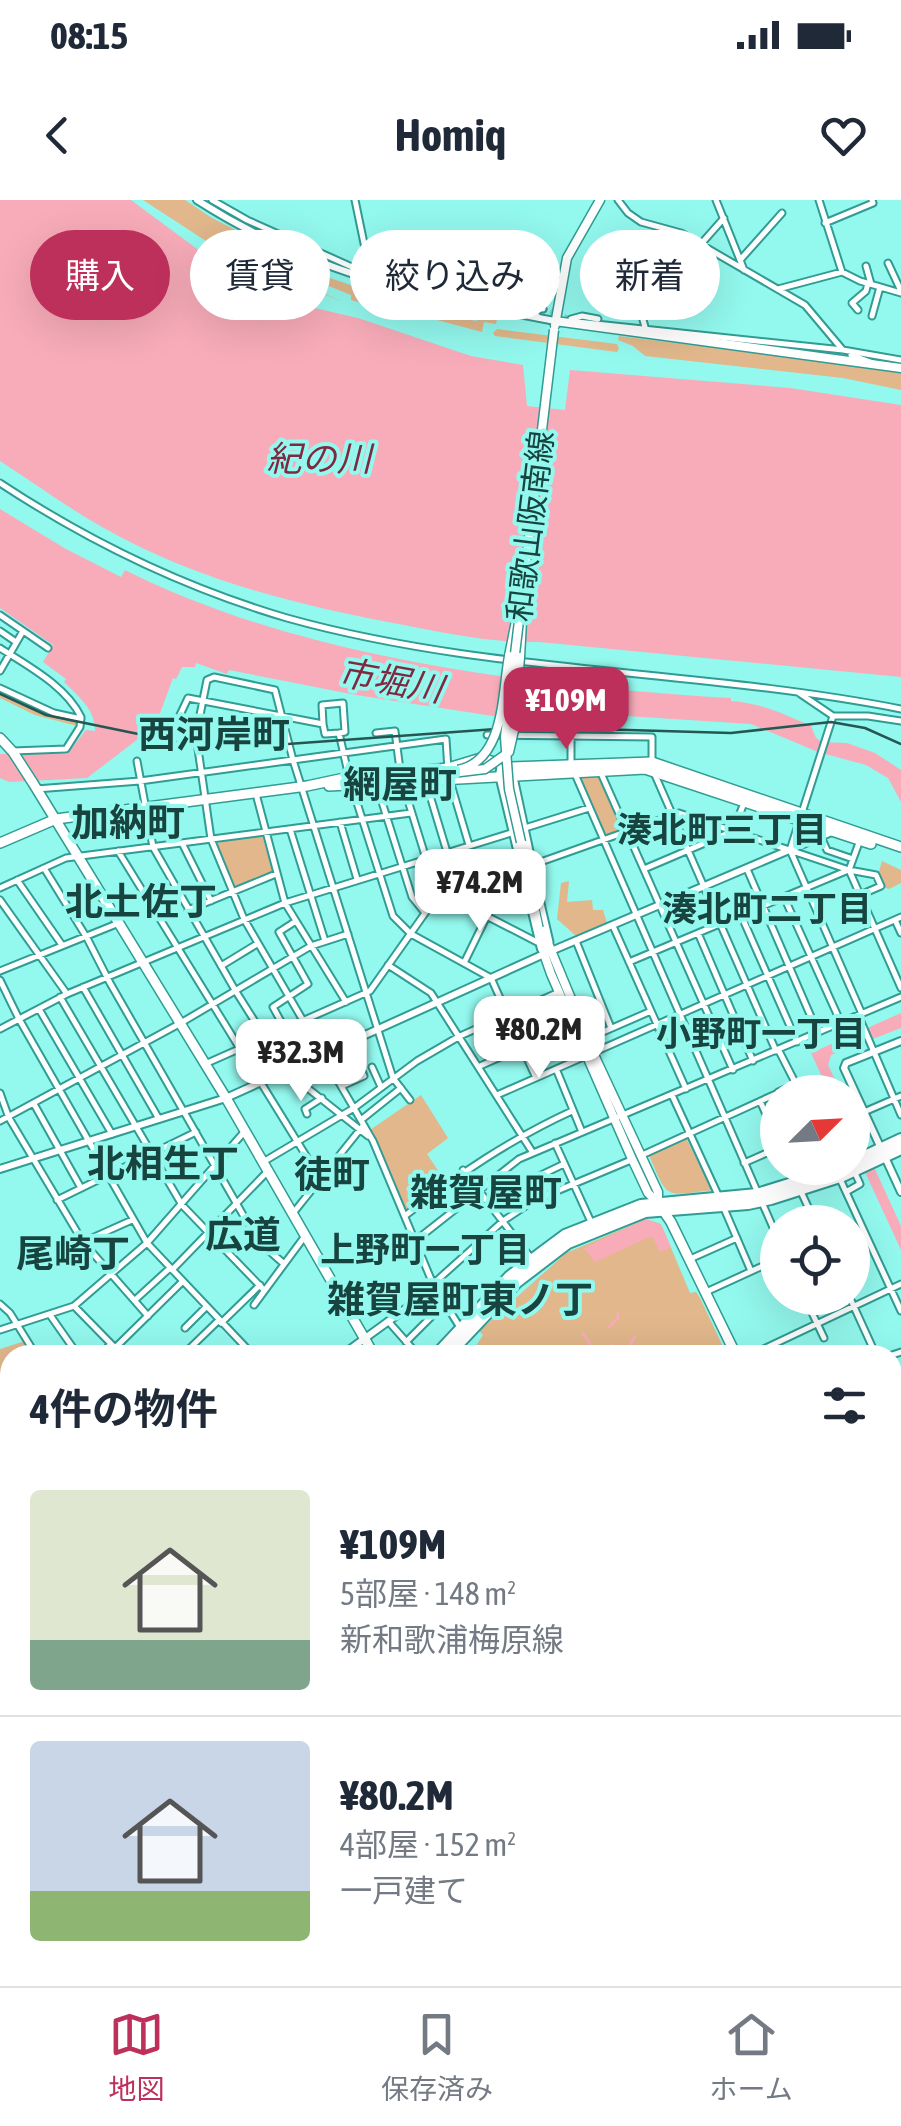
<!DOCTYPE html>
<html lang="ja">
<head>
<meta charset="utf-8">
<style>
	:root { --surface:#fff; --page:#f6f6f7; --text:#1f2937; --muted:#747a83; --line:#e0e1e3; --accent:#be305c }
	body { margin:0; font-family:"Asap Condensed","Noto Sans JP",sans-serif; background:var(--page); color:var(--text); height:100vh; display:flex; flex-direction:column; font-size:38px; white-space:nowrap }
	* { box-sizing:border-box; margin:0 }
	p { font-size:32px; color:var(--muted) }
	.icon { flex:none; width:55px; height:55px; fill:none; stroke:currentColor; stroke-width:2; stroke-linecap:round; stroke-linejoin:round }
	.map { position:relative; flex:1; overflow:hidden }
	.drawer { position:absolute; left:0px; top:1145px; width:902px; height:642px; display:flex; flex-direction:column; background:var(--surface); border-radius:30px 30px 0 0; box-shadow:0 10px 40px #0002 }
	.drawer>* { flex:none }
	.top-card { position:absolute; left:30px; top:30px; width:842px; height:90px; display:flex; gap:20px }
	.needle { width:65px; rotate:66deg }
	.buttons { position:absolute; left:760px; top:875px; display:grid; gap:20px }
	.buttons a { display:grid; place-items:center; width:110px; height:110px; border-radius:50%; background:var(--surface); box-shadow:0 10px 40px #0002; font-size:50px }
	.price { position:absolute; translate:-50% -85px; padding:0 22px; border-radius:20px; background:#fff; color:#222; font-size:32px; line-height:65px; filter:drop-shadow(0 2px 5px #0008) }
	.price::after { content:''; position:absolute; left:50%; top:60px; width:30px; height:22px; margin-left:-15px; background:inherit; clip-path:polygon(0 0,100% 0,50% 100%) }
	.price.active { background:var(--accent); color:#fff }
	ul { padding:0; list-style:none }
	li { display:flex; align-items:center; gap:30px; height:250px; padding:0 30px }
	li+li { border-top:2px solid var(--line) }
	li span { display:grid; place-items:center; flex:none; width:280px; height:200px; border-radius:10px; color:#555 }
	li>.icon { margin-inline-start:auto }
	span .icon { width:120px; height:120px; fill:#fffc; stroke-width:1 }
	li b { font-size:42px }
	h2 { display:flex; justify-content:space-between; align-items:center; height:120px; padding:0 30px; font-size:42px }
	.chip { padding:0 35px; border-radius:45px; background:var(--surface); box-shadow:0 10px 40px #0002; font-size:35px; line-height:90px }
	.chip.active { background:var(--accent); color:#fff }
	.status { display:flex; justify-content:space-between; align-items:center; height:70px; padding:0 50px; background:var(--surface); direction:ltr }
	.status svg { height:28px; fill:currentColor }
	header { display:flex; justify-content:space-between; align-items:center; height:130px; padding:0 30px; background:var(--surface); font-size:45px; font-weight:700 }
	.menu { display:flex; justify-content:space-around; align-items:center; height:140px; border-top:2px solid var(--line); background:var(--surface); font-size:28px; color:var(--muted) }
	.menu a { display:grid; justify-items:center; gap:5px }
	.menu .active { color:var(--accent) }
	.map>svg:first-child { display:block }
	.green { fill:#e1b78b }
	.water { fill:#f8acb9 }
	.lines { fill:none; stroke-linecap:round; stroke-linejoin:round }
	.stream { stroke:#f8acb9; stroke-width:2.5 }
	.minor-tunnel { stroke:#7ad4cb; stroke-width:5; stroke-dasharray:5 2.5; stroke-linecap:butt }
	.minor-casing { stroke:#309c93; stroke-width:9 }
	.tertiary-casing { stroke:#309c93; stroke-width:10 }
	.secondary-casing { stroke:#309c93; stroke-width:11 }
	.primary-casing { stroke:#309c93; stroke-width:12 }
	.trunk-casing { stroke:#309c93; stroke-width:14 }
	.minor { stroke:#fff; stroke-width:5 }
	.tertiary { stroke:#fff; stroke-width:6 }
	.secondary { stroke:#fff; stroke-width:8 }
	.primary { stroke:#fff; stroke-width:9 }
	.trunk { stroke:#fff; stroke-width:10 }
	.rail { stroke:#255652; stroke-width:2.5 }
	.secondary-bridge-casing { stroke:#309c93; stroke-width:11; stroke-linecap:butt }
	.secondary-bridge { stroke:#fff; stroke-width:8 }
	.labels { text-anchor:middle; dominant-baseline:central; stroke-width:8; stroke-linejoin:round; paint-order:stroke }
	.street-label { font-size:32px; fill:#184440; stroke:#93f8ee }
	.water-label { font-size:35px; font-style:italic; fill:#802840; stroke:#93f8ee }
	.neighbourhood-label { font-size:35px; font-weight:bold; fill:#184440; stroke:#93f8ee }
	.quarter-label { font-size:38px; font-weight:bold; fill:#184440; stroke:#93f8ee }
</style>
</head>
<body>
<div class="status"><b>08:15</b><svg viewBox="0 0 49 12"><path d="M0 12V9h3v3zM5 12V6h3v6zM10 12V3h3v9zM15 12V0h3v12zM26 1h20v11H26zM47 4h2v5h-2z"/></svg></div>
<header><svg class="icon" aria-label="back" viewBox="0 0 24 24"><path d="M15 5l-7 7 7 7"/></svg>Homiq<svg class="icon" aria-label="heart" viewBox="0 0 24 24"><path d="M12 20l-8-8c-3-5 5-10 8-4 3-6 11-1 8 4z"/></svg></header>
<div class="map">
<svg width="901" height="1786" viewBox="0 0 901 1786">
	<rect width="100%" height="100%" fill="#93f8ee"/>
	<path class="green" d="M143,0H185L212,18L308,66L301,83L343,102L226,54Z
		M309,71L386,97L383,109L351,100V95L306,77Z
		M438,114L477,121L478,114L497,119L496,124L484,122L482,132L437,120Z
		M497,129L617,144L619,149L617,152L495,136L493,133Z
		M619,136L886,169L901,173V190L843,178L645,156L633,146L618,140Z
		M0,490L34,508L78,521L77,526L35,515L0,498Z
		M600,576L624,630L606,637L581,577Z
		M262,635L273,671L233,687L216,643Z
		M882,661L901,670V683L889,689L883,687L878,675Z
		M569,681L567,702L592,700L593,710H603L607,723L576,736L557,719L561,683Z
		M421,895L448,938L427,954L445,981L406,1011L370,930Z
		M686,938L713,990C664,996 668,1000 649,955Z
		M646,1019L661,1024L690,1093L696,1092L700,1098L727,1155H470L483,1135L479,1131L566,1053Z
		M25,1141L33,1155H10V1199L0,1202V1149Z
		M10,1702V1769L0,1760V1712Z
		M608,1778H682L686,1786H593Z"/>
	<path class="water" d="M0,0H131L212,60L297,104L358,118L471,156L523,165L527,206L565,210L570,170L790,188L901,205V477L539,442C493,443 450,434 404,425C300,406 195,380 102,327C67,307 34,283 0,261Z
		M0,309L66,349L121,377L125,370C304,460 533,486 731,498V501C761,503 784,514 811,526L816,538L822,542L847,543L875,553L901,570V602L888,578L866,565L818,552L751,524L611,515L493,516L356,495L229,470L227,474L196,463L195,467H182L176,479L173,478L152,535L138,539L87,578L9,582L0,578V554H67L86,530L95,531C96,510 78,496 64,482L66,479L43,462L53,445L0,408Z
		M901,813V828L831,855L828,865L841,892H829L811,853Z
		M852,919L901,1026V1050L853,946Z
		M646,1019L661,1025L671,1047L660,1052L652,1036L595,1062L584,1048Z
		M901,1722V1782L899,1786H876L880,1778H892L893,1744Z"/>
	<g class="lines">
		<path class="stream" d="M609,1127L618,1118V1113
			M583,1133L597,1155
			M629,1147L635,1136
			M609,1149L613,1144"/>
		<path class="minor-tunnel" d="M543,109L571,119"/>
		<g class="minor-casing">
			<path id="minor" d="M212,0L247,20L352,67L441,92L543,109
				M355,0L366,53L377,73
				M618,0L628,13L641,22L681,33L805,105L842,149
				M716,0L744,70
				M819,0L842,72
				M825,23L873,3L872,0
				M701,44L724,18
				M741,59L782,13
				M888,63L901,91
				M866,66L871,84
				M778,89L842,72L860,81L901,93
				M635,91L645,127
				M505,104L534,112L539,118
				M858,110L852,103L866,91L868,83
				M872,116L880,87
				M571,119L582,116L598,119
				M577,122L843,150L901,160
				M851,155L876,164
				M0,283C88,341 185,388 287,418C487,474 698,469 901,509
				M0,415L48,448
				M0,431L16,442
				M0,448C28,466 66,486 81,517L80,527L66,549L13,551
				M0,471L23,431
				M0,488L54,513L81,519
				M799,493L833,516L790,650L862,814
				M833,516H868L901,521
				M179,517L188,498L323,524L325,534L339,533
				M323,524L322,505L343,503L345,532L339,533L349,577
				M376,533L395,531L400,570
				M571,534V564
				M487,535L652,537V564
				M137,561L153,647L235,790L286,871L368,936
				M600,571L733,870
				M575,574L778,1039
				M655,575L776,851
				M425,579L447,652
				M402,581L432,678L440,692L537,742
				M450,581L469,645
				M376,583L412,697L425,713
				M352,587L393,716L411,734L491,778L536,878
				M36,589L140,581L446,539L448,570
				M256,594L285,703L346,802
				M340,622L357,679
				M525,628L589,608
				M290,629L325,741
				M821,637L827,650L853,659
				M860,640L849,670L901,788
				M182,643L211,701
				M118,651L321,980
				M532,665L679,613L849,670L876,675L881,686L860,695
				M44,668L87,738L110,783L258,1041L283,1063
				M644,669L733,631L744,603
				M747,669L818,833
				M17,680L62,745
				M537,686L550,742
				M0,688L66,658L411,613
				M784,697L841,823
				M0,700L67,794
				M188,710L276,674
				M741,715L797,842
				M895,720L901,733
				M613,726L686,889
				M698,733L753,861
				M576,741L611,828
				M629,762L846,671
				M464,763L486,718
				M388,765L431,793L533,953
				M221,766L257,744
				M0,771L119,723
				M0,780L19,819L147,1043L253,1155
				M83,787L159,919
				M60,797L182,1005L264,1090
				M39,809L112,934
				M859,817L901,915
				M0,829L67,794L285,703L511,633
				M285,829L273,807L308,784L279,732L296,721
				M587,839L651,811
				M779,851L800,892
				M205,864L370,791L440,692L520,669
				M480,866L573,825
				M372,867L381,887
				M557,871L582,932
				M342,886L364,876L357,861
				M778,892L796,884
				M0,893L9,918L83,1042L148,1116
				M497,895L901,717
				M672,895L719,997
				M410,900L393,878L293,560L275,490L214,477L207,480L196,535L211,639L244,719L373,941L433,1084L461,1129
				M760,901L778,941
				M34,904L81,988
				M864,912L901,896
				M307,914L305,909L322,898
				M361,920L401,888
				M0,921L179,824L311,746L348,734
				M555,943L591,1022
				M640,956L778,893
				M263,962L354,908L417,861L460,836L559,792
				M744,963L778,948
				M790,968L815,1022
				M463,970L531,1058
				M840,979L901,1111
				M846,992L860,984L855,973
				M545,996L537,977L564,964
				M57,1000L196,932
				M723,1006L751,1071
				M294,1012L362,927
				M406,1015C459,974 511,939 572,911
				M415,1041L519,959L901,797
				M83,1042L132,1020
				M690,1059L737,1038
				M172,1070L267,972
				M433,1084L503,1021L533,1001L631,960
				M706,1092L778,1059
				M805,1098L824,1138
				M850,1098L876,1155
				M135,1100L170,1068
				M0,1104L10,1113L36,1155
				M254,1105L305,1036
				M75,1107L122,1155
				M50,1115L78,1155
				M388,1121L418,1155
				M221,1123L260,1085
				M185,1128L206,1107
				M0,1130L74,1106L147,1043L245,931
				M406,1142L444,1104
				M115,1148L182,1082
				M188,1150L219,1120
				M100,1155L111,1144
				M751,1155L901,1084
				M892,1155L901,1152
				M892,1192L901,1211
				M0,1206L10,1202
				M892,1235L901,1231
				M892,1290L901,1308
				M1,1327L10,1336
				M892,1343L901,1339
				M0,1372L10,1380
				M0,1384L7,1377
				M892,1391L897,1400
				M892,1439L901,1435
				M892,1472L901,1489
				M892,1521L900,1535
				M0,1541L10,1550
				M0,1596L10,1585
				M892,1630L901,1626
				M0,1636L10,1646
				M892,1687L901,1683
				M892,1725L901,1698
				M892,1726L901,1733
				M209,1778L214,1786
				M421,1778L425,1786
				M515,1778L520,1786
				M557,1778L561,1786
				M685,1778L689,1786
				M53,1786L61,1778
				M185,1786L190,1778
				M281,1786L293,1778
				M458,1786L475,1778
				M806,1786L823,1778
				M863,1786L867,1778"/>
		</g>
		<g class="tertiary-casing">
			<path id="tertiary" d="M197,0C314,75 422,96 555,121
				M501,565L499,575L541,749
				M513,575L537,686
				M901,841L846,863L844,868L901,992
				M0,969L226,898L544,754L834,631
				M342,1155L408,1107L433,1084
				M892,1286L901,1282
				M0,1440L10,1449
				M892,1540L901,1535
				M892,1547L901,1542
				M347,1778L353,1786
				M365,1786L383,1778
				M380,1786L398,1778"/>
		</g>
		<g class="secondary-casing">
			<path id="secondary" d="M555,121L901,168
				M555,125L567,58L600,0
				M509,456L516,421
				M520,457L522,421
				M374,580L444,574
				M521,642L544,754L551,774L632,959L648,993L658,1003
				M543,731L596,859L658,992V1003
				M720,1778L724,1786"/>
		</g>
		<g class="primary-casing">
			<path id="primary" d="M0,538L13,552L33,583L226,898L374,1155
				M329,586L645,569L871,644
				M0,643L56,619L307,586L349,577L448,568L481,558L511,567L652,562L901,647
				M660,1006L671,1022L736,1155
				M892,1487L901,1504
				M892,1506L901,1522"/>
		</g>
		<g class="trunk-casing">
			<path id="trunk" d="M852,962L901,939
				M436,1155L510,1076L565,1035L641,1005L757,994L841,968
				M448,1155L517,1082L568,1043L645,1012L748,1004L771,999L843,976L901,949
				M0,1317L10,1312
				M0,1326L10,1321"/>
		</g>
		<use href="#minor" class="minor"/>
		<use href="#tertiary" class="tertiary"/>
		<use href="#secondary" class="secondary"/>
		<use href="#primary" class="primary"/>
		<use href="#trunk" class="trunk"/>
		<path class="rail" d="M0,494L46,515L177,542L260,546L525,527L731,533L831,522L865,528L901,544"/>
		<g class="secondary-bridge-casing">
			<path id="secondary-bridge" d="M458,570C505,560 502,494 509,456
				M444,574L485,569L509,552L515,526L520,457
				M521,642L509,589L505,537L554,130"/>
		</g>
		<use href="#secondary-bridge" class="secondary-bridge"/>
	</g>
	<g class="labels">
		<g class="street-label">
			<text transform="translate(530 326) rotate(-83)">和歌山阪南線</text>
		</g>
		<g class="water-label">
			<text x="319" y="258">紀の川</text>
			<text transform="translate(391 480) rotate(10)">市堀川</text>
		</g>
		<g class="neighbourhood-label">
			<text x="722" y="629">湊北町三丁目</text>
			<text x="767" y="708">湊北町二丁目</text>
			<text x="761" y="833">小野町一丁目</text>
			<text x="425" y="1049">上野町一丁目</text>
		</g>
		<g class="quarter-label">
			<text x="214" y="534">西河岸町</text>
			<text x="400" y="584">網屋町</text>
			<text x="128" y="622">加納町</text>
			<text x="141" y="701">北土佐丁</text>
			<text x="163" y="963">北相生丁</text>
			<text x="332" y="974">徒町</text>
			<text x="486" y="992">雑賀屋町</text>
			<text x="243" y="1034">広道</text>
			<text x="73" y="1053">尾崎丁</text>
			<text x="460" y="1099">雑賀屋町東ノ丁</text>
		</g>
	</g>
</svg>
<div class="buttons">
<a><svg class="needle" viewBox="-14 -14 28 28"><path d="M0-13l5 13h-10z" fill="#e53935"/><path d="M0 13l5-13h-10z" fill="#747a83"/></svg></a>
<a><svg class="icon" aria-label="locate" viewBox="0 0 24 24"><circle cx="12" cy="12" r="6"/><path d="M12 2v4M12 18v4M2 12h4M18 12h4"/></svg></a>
</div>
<b class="price active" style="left:566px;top:552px">¥109M</b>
<b class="price" style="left:480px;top:734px">¥74.2M</b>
<b class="price" style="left:539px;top:881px">¥80.2M</b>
<b class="price" style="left:301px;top:904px">¥32.3M</b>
<div class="top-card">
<a class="chip active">購入</a>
<a class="chip">賃貸</a>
<a class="chip">絞り込み</a>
<a class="chip">新着</a>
</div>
<section class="drawer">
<h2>4件の物件<svg class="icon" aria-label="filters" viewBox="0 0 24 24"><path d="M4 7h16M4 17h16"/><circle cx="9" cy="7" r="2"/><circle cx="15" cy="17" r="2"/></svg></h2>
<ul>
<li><span style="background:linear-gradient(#dfe7d0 75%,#7fa58c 0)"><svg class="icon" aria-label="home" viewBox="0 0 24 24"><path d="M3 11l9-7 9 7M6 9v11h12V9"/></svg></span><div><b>¥109M</b><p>5部屋 · 148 m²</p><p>新和歌浦梅原線</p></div></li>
<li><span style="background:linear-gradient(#c9d6e8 75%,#8fb573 0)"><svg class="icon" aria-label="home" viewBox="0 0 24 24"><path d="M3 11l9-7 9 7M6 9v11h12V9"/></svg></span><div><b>¥80.2M</b><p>4部屋 · 152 m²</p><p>一戸建て</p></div></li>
</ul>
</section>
</div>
<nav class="menu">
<a class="active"><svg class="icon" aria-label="map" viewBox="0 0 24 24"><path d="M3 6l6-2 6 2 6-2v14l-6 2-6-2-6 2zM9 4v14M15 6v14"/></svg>地図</a>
<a><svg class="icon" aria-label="saved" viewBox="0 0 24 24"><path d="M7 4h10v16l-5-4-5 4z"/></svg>保存済み</a>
<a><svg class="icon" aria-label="home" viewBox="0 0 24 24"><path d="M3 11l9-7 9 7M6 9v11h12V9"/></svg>ホーム</a>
</nav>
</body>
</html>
